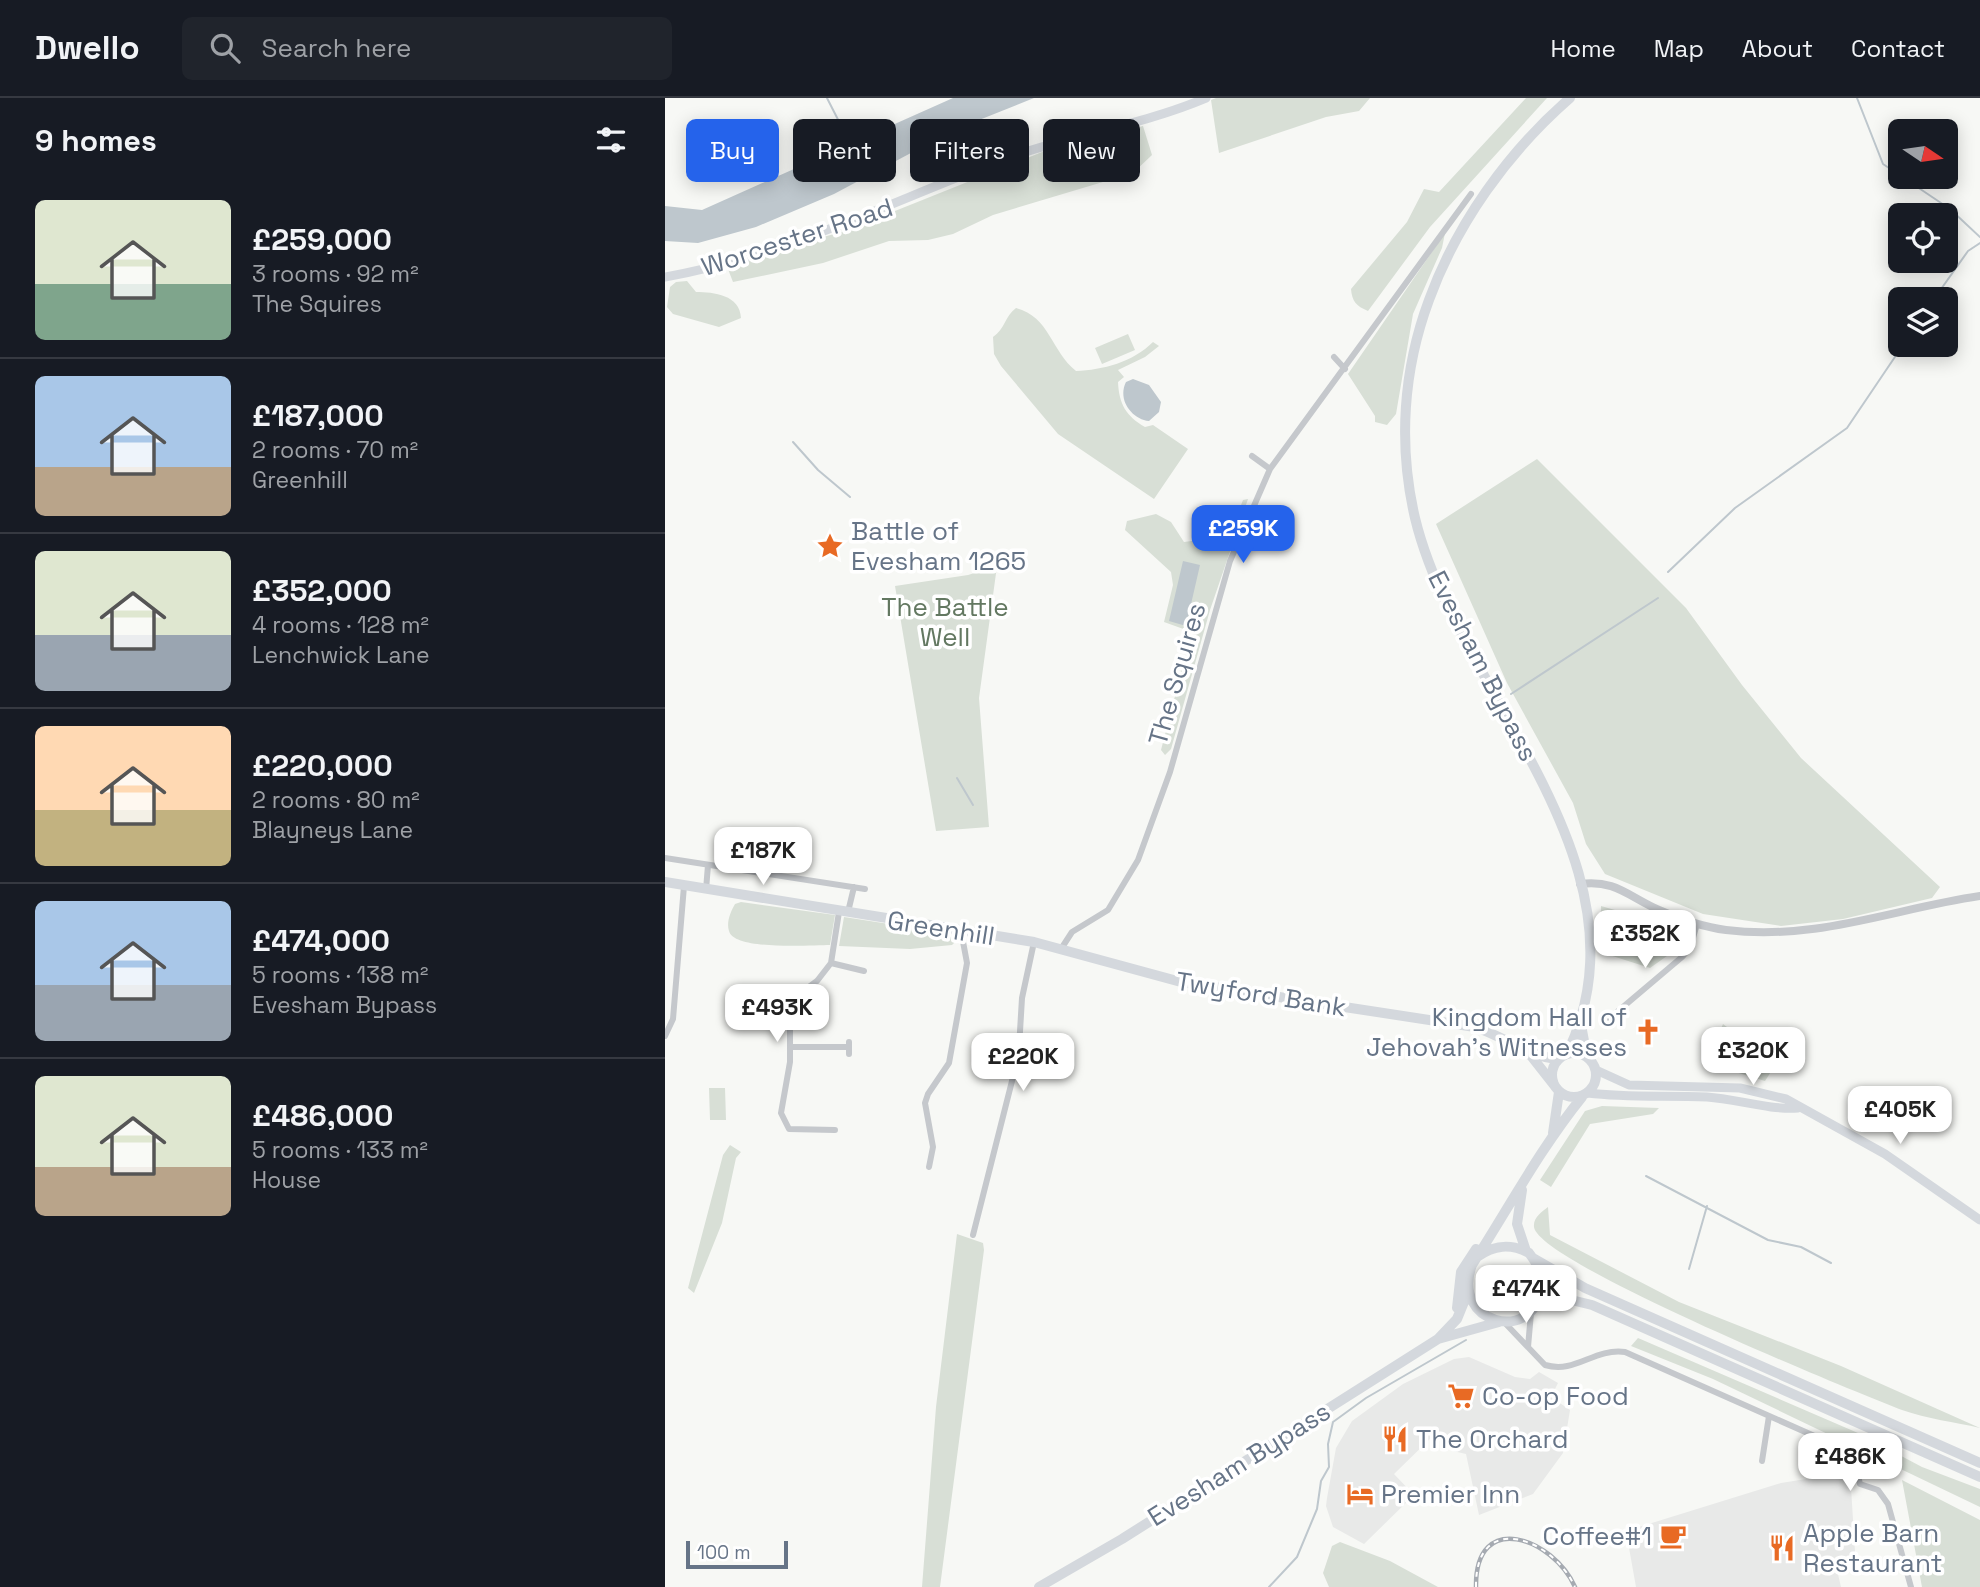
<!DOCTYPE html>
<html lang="en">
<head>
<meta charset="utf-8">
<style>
	:root { --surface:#171b24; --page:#20242c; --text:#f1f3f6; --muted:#9ea1a6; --line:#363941; --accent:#2563eb }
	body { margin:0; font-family:"Space Grotesk",sans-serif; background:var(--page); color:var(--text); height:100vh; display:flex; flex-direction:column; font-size:26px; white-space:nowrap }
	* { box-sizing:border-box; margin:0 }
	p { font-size:23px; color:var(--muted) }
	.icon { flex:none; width:38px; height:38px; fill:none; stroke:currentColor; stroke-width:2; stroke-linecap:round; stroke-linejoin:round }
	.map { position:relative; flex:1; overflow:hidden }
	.details { display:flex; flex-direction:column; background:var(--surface); width:665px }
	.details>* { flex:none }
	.hud { position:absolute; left:21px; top:21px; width:665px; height:63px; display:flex; gap:14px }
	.needle { width:46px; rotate:103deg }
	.tools { position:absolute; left:1223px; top:21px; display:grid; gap:14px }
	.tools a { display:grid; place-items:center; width:70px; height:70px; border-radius:10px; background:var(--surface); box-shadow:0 4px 18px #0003; font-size:35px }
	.scale { position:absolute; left:21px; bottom:18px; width:102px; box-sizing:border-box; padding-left:7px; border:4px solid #667487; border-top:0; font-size:19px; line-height:24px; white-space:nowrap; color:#667487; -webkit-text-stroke:5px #fff; paint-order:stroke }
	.price { position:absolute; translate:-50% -60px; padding:0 16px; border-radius:14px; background:#fff; color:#222; font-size:23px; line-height:46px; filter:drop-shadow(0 2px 4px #0008) }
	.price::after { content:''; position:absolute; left:50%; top:42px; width:21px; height:16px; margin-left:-10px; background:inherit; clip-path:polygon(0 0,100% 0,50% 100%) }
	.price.active { background:var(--accent); color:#fff }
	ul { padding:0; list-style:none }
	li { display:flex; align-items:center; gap:21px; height:175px; padding:0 35px }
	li+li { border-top:2px solid var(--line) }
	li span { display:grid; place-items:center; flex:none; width:196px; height:140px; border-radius:10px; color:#555 }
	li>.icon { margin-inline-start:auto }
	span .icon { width:84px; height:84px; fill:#fffc; stroke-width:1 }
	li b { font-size:30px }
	h2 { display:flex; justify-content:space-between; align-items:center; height:84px; padding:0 35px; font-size:30px }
	.tag { padding:0 24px; border-radius:10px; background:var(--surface); box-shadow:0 4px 18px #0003; font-size:24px; line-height:63px }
	.tag.active { background:var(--accent); color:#fff }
	header { display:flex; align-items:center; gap:42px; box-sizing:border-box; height:98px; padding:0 35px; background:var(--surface); border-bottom:2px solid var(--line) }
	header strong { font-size:33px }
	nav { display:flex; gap:38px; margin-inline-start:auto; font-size:24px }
	.search { width:490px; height:63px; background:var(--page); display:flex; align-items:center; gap:18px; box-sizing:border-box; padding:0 24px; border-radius:10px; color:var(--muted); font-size:26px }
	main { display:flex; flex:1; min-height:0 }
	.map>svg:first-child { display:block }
	.built { fill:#e8e9e8 }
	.green { fill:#d8dfd6 }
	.water { fill:#bec7cd }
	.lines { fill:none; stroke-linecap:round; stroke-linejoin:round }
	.stream { stroke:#bec7cd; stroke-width:2 }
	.minor { stroke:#c5c8cc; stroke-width:6 }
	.tertiary { stroke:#c5c8cc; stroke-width:8 }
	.secondary { stroke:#d4d8dd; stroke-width:9 }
	.primary { stroke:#d4d8dd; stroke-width:10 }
	.trunk { stroke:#d4d8dd; stroke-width:10 }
	.rail-casing { stroke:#a5aab1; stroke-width:4.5 }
	.rail { stroke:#fff; stroke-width:2; stroke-dasharray:5; stroke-linecap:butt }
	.labels { text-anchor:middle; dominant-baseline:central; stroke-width:7; stroke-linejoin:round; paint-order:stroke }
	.street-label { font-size:26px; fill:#667487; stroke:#fff }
	.poi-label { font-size:26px; fill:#667487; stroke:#fff; text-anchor:start }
	.park-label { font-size:26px; fill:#637861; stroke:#fff }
</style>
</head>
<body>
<header>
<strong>Dwello</strong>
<div class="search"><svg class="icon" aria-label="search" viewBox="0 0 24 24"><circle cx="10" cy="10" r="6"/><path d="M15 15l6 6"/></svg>Search here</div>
<nav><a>Home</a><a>Map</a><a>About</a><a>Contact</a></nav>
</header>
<main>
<section class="details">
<h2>9 homes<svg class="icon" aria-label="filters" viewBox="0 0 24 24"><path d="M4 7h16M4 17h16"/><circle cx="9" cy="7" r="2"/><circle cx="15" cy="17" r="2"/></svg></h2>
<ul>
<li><span style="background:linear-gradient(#dfe7d0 60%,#7fa58c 0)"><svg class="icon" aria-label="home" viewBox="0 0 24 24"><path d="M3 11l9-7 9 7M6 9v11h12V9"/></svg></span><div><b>£259,000</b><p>3 rooms · 92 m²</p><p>The Squires</p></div></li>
<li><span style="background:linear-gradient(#a9c7e8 65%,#b9a48a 0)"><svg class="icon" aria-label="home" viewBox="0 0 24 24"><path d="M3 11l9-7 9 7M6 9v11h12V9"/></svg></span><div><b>£187,000</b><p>2 rooms · 70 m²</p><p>Greenhill</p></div></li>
<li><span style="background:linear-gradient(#dfe7d0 60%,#9aa5b1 0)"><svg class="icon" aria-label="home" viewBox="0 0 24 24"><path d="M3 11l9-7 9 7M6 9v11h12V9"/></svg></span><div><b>£352,000</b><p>4 rooms · 128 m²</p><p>Lenchwick Lane</p></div></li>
<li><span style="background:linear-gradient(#ffd9b3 60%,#c2b280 0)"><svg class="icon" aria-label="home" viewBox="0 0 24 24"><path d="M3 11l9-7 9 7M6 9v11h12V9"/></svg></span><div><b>£220,000</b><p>2 rooms · 80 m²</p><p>Blayneys Lane</p></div></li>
<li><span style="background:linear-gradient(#a9c7e8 60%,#9aa5b1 0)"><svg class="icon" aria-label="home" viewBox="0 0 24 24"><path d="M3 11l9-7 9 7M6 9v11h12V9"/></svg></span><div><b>£474,000</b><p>5 rooms · 138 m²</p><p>Evesham Bypass</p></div></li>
<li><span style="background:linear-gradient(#dfe7d0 65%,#b9a48a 0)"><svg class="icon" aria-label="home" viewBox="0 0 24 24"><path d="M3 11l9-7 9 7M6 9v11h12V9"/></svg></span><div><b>£486,000</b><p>5 rooms · 133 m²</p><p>House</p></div></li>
</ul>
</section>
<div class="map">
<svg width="1315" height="1489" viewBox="0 0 1315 1489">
	<rect width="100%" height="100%" fill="#f7f8f5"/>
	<path class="built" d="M804,1259L850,1279L865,1281L874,1274L893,1285L886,1299L905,1312L898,1355L868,1396L814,1417L801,1356L788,1353L769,1337L729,1376L749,1397L699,1446L668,1429L661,1408L662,1400L671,1350L687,1323L738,1286L789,1261Z
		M1185,1374L1191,1469L1172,1472L1176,1489H971L961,1433L1116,1385Z"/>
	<path class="green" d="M551,0H705L694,13L661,19L554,55L546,2Z
		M861,0H882L765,129L703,213C691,208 687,203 686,191L742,124L759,91L774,94Z
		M478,28L487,57L468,75L328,117L288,136L263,142L224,143L158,165L68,184L61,166L180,133L387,50Z
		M780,135L777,150L748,216L731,316L722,327L710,324V318L683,276Z
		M22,183L31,194C49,194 75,197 76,220L54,229L8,216L2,209L5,189L11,184Z
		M351,210C385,219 386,253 411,273C438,272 468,264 488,244L494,248L480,259L453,272L459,279L453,284C454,306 461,318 480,329L488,327L523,351L489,401L393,336L336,268L329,256L328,239C340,231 340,218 351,210Z
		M463,236L470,252L437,266L430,250Z
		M872,361L1021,510L1077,587L1136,660L1275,789L1267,800L1178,821L1116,828L1038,816L940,776L921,746L908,705L842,585L771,426Z
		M583,401L545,512L506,651L500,657L496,652L525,540L524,533L499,524L508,487L506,474L460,432L462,423L491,416L506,424L519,444L534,442L554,453L559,450L578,402Z
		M332,468L314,600L324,729L271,733L230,488L303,477Z
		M76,804L170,817L165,847C147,847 69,853 64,833C61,824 66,813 70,806Z
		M936,808L1012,830L1016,838L1009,853L985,870L935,854Z
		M179,819L282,835L290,844L287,847L245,851L174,848Z
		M1058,926L1111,966L1100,983L1041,965Z
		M44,990H60L61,1022H45Z
		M937,1008L994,1010L988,1016L925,1026L886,1089L875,1082L920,1013Z
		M65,1047L76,1054L71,1060L57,1125L29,1195L23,1190L58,1057Z
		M883,1109L885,1137L1014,1204L1176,1268L1315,1330C1290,1324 1262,1321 1237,1312C1190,1294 874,1165 869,1129C868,1119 877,1114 883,1109Z
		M292,1136L318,1145L319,1152L275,1489H257L271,1309Z
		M973,1240L1193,1335L1257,1369L1315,1391V1409L1048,1281L966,1248Z
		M1237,1382L1315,1422V1489H1257Z
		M675,1444L725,1463L773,1489H664L658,1475L667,1448Z"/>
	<path class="water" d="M288,0H369L289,32L169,96L91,129L33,145L0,143V108L37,112Z
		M468,281L484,287L496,304L494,314L484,323C467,321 452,302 461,284Z
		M518,463L535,467L521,528L504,523Z"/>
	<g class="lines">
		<path class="stream" d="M162,0L187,49
			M1192,0L1218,66L1285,111L1315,139
			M1269,201L1303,153L1315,145
			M128,344L153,372L185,399
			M1003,474L1070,410L1182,330L1238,247
			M846,596L993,500
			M292,680L308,707
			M981,1078L1103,1142L1136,1149L1166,1165
			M1024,1171L1042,1108
			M604,1489L632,1459L652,1411L656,1383L664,1369L663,1346L668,1324L701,1300L801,1242"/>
		<path class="minor" d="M669,259L680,271
			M587,358L605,371
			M0,760L200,791
			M41,792L43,767
			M183,814L189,789
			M396,851L407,834L443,812L473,762L505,674L565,463L605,371L806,96
			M166,865L199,873
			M939,925L1017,859L1025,850L1032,826
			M0,938L8,921L19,788
			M126,949H184
			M184,956V944
			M170,1032L124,1031L116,1015L125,964V903L152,883L166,865L174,814
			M264,1069L268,1049L260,1005L263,996L284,965L302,865L296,833
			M308,1137L347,983L354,950L357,900L369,844
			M839,1224L880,1267C911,1276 928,1250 960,1254L1181,1352L1189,1362L1195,1386L1213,1392L1223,1406L1246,1489
			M863,1249L866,1215
			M1097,1363L1104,1318"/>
		<path class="tertiary" d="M915,786C950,781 964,799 994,812C1015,821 1038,829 1061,832C1152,843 1227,811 1315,798"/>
		<path class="secondary" d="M0,179C119,158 225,104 337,62C404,37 475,28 541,0
			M931,972L964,987L1075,990L1121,1001L1220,1056L1315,1122
			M923,995C963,1000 1002,997 1042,999C1072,1001 1103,1012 1133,1010"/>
		<path class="primary" d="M0,784L369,844L516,884L810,929C838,938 864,959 893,961
			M863,954L889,987"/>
		<path class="trunk" d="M916,927L922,959
			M887 977a22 22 0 1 1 44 0a22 22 0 1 1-44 0Z
			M902,956C993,765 792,595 750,420C733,347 738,272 764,202C792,125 843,54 905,0
			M888,1035L894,994
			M857,1092L852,1126L861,1153
			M812,1159C829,1147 845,1145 864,1155C872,1165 878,1178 876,1191C868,1247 785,1225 807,1167C843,1111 875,1051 917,999
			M868,1160L920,1190L1315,1365
			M872,1204L898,1200L927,1207L1315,1379
			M792,1210L796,1174L811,1151
			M773,1241L834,1224
			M374,1489L457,1441L773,1241L792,1221L803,1194"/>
		<g class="rail-casing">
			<path id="rail" d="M811,1489C810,1411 888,1440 910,1489"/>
		</g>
		<use href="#rail" class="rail"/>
	</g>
	<defs>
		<g id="sight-bare" transform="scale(2.1)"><path d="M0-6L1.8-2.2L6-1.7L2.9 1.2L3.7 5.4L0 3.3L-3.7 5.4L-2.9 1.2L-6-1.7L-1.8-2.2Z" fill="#e86a24" stroke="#fff" stroke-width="2.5" paint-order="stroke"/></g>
		<g id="church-bare" transform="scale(2.1)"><path d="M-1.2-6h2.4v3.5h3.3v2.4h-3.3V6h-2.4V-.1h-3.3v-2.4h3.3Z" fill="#e86a24" stroke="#fff" stroke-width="2.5" paint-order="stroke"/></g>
		<g id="supermarket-bare" transform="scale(2.1)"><path d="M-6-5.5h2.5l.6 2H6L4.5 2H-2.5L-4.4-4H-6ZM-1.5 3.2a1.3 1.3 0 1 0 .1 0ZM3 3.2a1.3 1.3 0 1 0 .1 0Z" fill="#e86a24" stroke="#fff" stroke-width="2.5" paint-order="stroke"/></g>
		<g id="restaurant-bare" transform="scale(2.1)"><path d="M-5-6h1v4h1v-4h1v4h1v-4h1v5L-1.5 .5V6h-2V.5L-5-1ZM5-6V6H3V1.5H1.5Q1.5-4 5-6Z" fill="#e86a24" stroke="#fff" stroke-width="2.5" paint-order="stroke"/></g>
		<g id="hotel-bare" transform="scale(2.1)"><path d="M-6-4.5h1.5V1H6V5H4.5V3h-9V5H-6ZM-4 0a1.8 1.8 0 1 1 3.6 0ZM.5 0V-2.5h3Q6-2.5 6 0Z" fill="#e86a24" stroke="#fff" stroke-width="2.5" paint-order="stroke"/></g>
		<g id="cafe-bare" transform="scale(2.1)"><path d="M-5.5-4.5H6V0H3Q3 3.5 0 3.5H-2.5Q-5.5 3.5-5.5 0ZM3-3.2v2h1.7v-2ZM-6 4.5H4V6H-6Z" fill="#e86a24" stroke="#fff" stroke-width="2.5" paint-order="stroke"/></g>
	</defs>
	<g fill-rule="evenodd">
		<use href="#sight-bare" x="165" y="448"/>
		<use href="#church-bare" x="983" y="934"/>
		<use href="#supermarket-bare" x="796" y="1298"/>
		<use href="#restaurant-bare" x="730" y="1341"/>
		<use href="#hotel-bare" x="695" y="1396"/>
		<use href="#cafe-bare" x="1008" y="1438"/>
		<use href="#restaurant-bare" x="1117" y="1450"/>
	</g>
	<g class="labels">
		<g class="street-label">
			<text transform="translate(132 139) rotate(-18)">Worcester Road</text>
			<text transform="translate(818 568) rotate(63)">Evesham Bypass</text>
			<text transform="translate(512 576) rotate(-74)">The Squires</text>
			<text transform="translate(276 830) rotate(9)">Greenhill</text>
			<text transform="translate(596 896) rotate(9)">Twyford Bank</text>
			<text transform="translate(574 1366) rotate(-32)">Evesham Bypass</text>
		</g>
		<g class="poi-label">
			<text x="186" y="433">Battle of<tspan x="186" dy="30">Evesham 1265</tspan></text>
			<text x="962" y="919" text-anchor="end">Kingdom Hall of<tspan x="962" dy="30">Jehovah's Witnesses</tspan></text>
			<text x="817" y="1298">Co-op Food</text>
			<text x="751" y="1341">The Orchard</text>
			<text x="716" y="1396">Premier Inn</text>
			<text x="1138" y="1435">Apple Barn<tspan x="1138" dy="30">Restaurant</tspan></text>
			<text x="987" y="1438" text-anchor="end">Coffee#1</text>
		</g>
		<g class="park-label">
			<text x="280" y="509">The Battle<tspan x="280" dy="30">Well</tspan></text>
		</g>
	</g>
</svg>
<div class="tools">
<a><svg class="needle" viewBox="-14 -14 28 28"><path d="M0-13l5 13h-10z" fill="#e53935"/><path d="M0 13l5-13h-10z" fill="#9ea1a6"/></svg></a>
<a><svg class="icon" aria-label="locate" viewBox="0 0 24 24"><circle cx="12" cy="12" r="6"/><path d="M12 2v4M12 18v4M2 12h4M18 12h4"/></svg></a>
<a><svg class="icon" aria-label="layers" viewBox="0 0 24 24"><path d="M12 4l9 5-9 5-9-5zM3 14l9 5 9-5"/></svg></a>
</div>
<div class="scale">100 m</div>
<b class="price active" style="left:578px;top:467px">£259K</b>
<b class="price" style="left:98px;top:789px">£187K</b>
<b class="price" style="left:980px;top:872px">£352K</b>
<b class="price" style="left:112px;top:946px">£493K</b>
<b class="price" style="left:1088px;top:989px">£320K</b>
<b class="price" style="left:358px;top:995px">£220K</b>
<b class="price" style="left:1235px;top:1048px">£405K</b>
<b class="price" style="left:861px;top:1227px">£474K</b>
<b class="price" style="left:1185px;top:1395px">£486K</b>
<div class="hud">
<a class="tag active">Buy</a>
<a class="tag">Rent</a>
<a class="tag">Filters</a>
<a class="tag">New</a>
</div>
</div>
</main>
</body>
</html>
